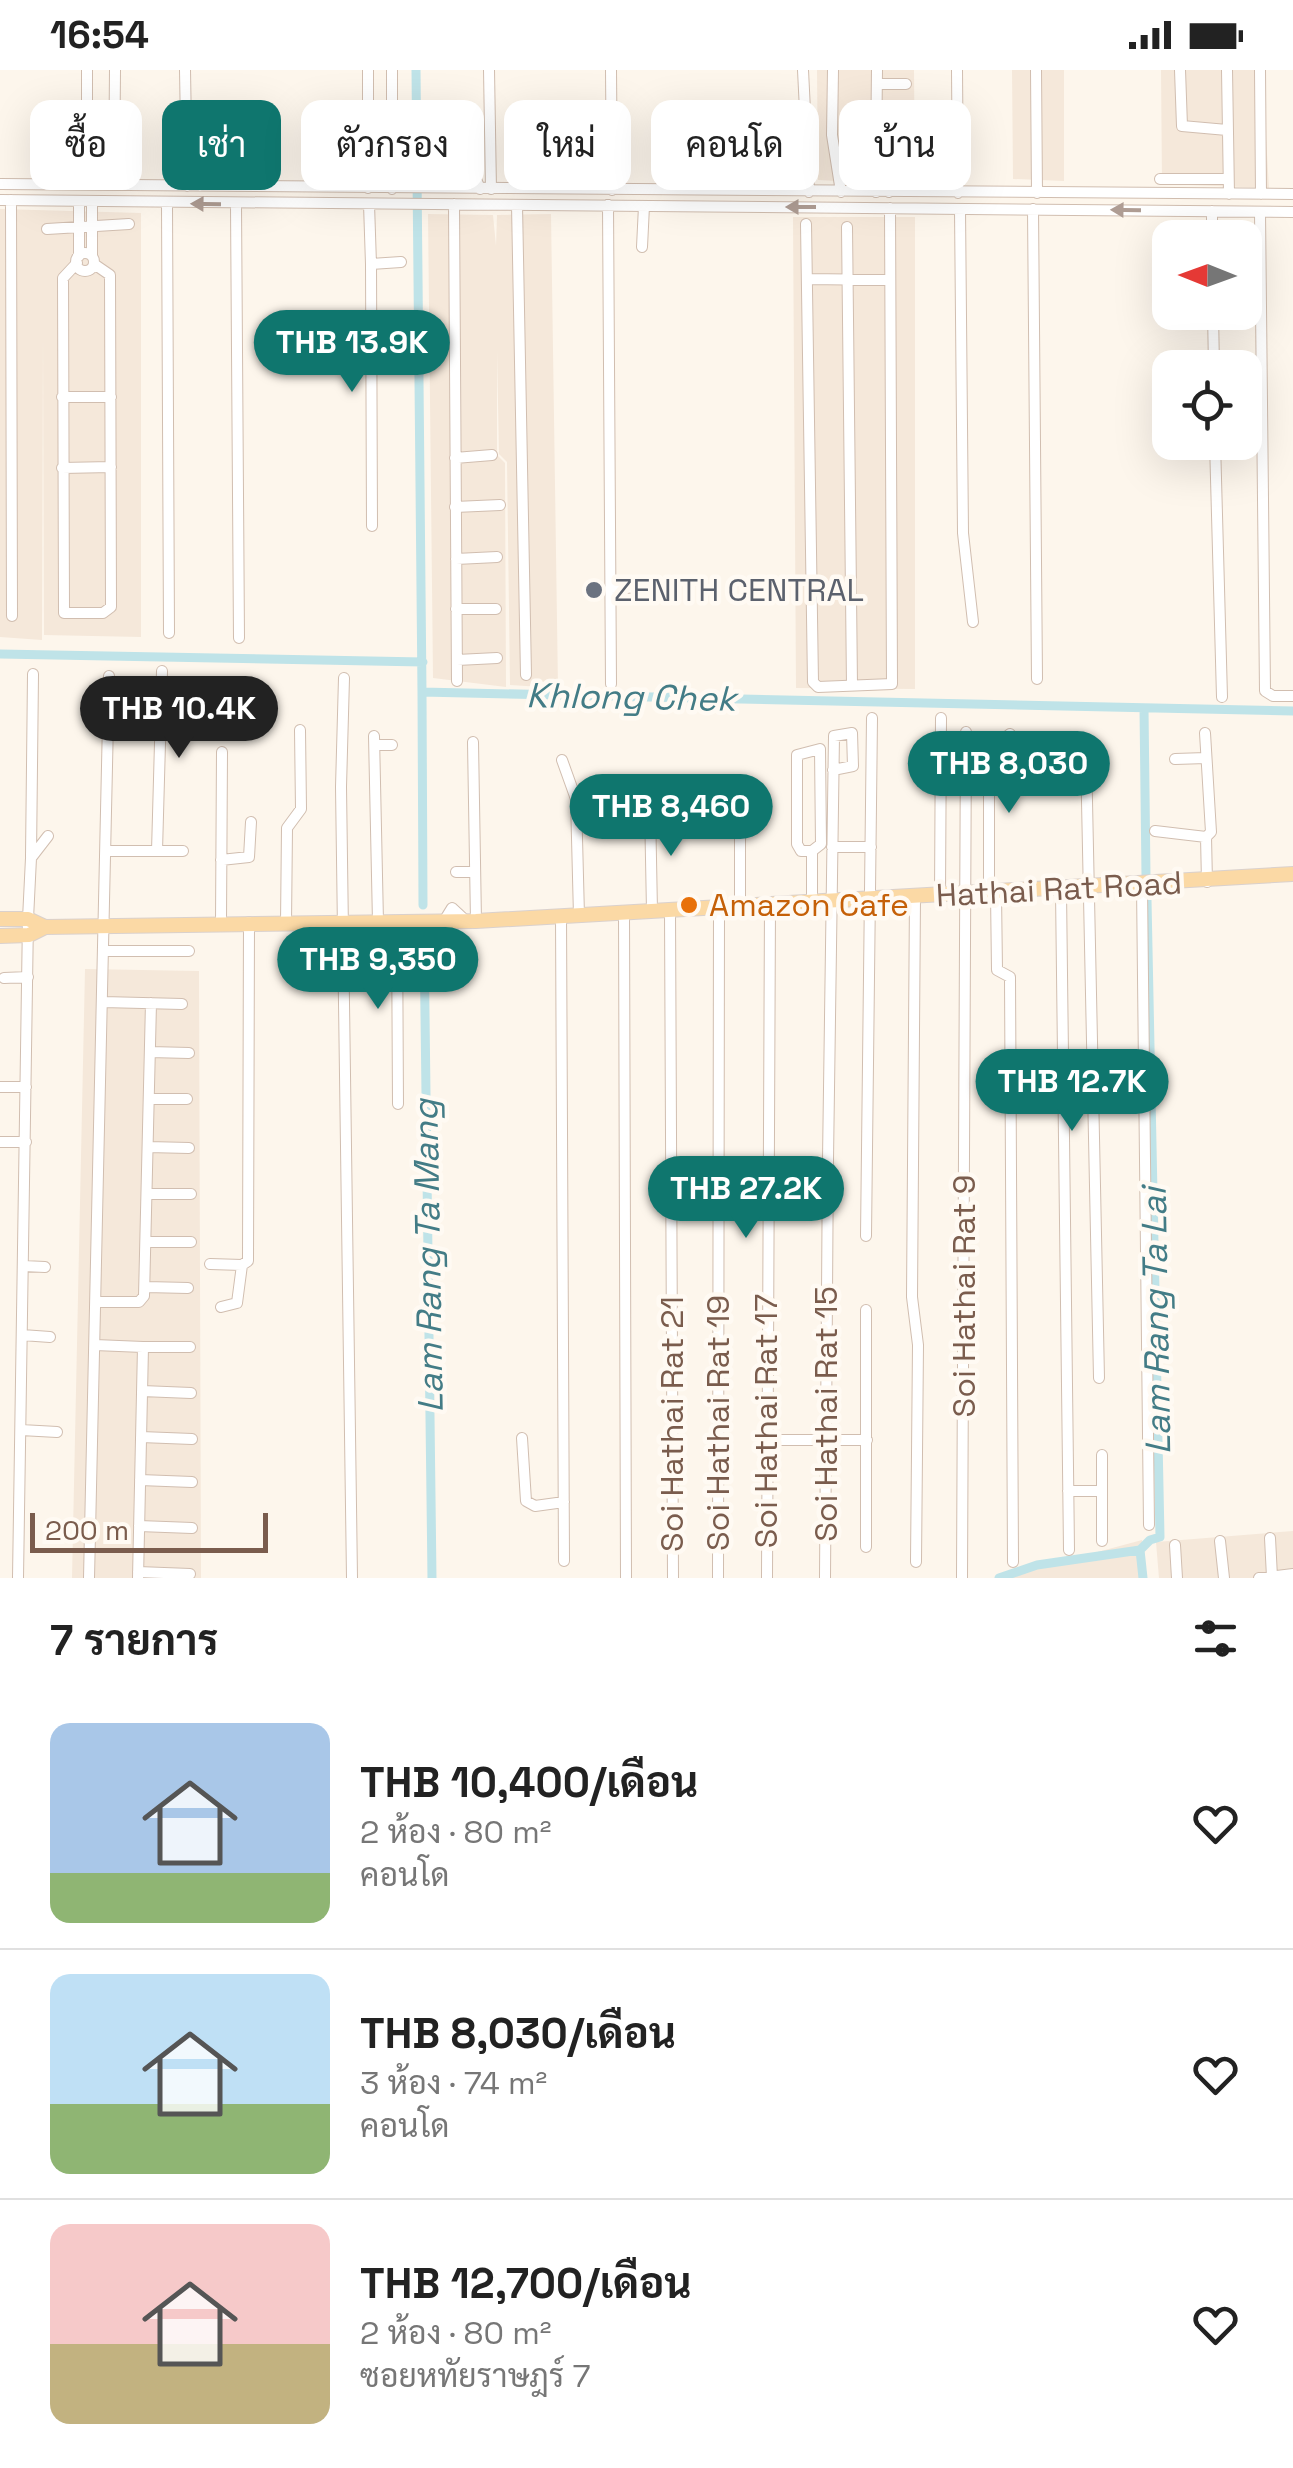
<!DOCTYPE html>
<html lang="th">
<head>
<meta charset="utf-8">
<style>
	:root { --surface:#fff; --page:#f2f2f2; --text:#222; --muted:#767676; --line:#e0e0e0; --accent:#0f766e }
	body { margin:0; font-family:"Space Grotesk",Sarabun,sans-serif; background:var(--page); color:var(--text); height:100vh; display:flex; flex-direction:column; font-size:38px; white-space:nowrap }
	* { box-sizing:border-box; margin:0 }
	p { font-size:32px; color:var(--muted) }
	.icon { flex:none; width:55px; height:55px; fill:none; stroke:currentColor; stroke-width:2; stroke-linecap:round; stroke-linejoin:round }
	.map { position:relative; height:1508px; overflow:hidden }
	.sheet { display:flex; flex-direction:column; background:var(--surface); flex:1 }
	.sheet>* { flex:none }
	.banner { position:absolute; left:30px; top:30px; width:1235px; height:90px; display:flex; gap:20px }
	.needle { width:65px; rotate:271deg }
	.tools { position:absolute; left:1152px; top:150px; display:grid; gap:20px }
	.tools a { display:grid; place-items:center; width:110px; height:110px; border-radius:20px; background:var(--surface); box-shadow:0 10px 40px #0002; font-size:50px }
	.scale { position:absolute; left:30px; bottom:25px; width:238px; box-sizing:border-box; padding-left:10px; border:5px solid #7a5c4d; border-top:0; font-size:28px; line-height:35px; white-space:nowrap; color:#7a5c4d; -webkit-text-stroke:8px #fffaf3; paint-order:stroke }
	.price { position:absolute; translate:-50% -85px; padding:0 22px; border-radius:35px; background:var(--accent); color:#fff; font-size:32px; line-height:65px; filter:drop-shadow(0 2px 5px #0008) }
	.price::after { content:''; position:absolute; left:50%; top:60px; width:30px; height:22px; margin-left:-15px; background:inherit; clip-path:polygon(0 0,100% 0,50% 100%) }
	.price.selected { background:#222; color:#fff }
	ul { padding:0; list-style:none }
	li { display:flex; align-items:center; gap:30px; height:250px; padding:0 50px }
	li+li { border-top:2px solid var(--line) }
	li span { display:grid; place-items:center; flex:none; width:280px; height:200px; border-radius:20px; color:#555 }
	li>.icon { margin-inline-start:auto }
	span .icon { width:120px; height:120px; fill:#fffc; stroke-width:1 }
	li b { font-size:42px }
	h2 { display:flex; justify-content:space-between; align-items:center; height:120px; padding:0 50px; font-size:42px }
	.tag { padding:0 35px; border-radius:20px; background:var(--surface); box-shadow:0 10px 40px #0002; font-size:35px; line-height:90px }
	.tag.selected { background:var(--accent); color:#fff }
	.status { display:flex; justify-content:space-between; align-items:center; height:70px; padding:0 50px; background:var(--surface); direction:ltr }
	.status svg { height:28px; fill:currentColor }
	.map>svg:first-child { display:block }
	.residential { fill:#f5e8da }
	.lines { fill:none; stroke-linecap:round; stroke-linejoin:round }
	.canal { stroke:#bfe3e8; stroke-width:9 }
	.minor-casing { stroke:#d1beb0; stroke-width:12 }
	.major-casing { stroke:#dad1cd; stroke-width:16 }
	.minor { stroke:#fff; stroke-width:10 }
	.major { stroke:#fbd9a5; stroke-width:14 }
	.oneway { fill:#af9d94 }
	.worship-dot { fill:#6b7280; stroke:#fffaf3; stroke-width:4 }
	.food-dot { fill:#e8710a; stroke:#fffaf3; stroke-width:4 }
	.labels { text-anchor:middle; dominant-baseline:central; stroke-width:9; stroke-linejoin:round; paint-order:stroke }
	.worship-label { font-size:32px; fill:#5b616d; stroke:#fffaf3; text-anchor:start }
	.street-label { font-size:32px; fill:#7a5c4d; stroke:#fffaf3 }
	.food-label { font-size:32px; fill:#c56008; stroke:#fffaf3; text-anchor:start }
	.water-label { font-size:35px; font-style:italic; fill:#437c86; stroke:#fffaf3 }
</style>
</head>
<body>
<div class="status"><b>16:54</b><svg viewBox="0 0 49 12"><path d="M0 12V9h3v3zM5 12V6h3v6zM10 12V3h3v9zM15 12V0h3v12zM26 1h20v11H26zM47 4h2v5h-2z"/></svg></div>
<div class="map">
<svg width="1293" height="1508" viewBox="0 0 1293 1508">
	<rect width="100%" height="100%" fill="#fdf6ec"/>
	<path class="residential" d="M817,0H914L915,115L818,110Z
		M1012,0H1064V111L1013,109Z
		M1161,0H1262L1269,118L1162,114Z
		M0,139L141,143V567L44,565L43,265L42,570L0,567Z
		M428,144L493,145L496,176L497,145L551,144L558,618L510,615L507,392L499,384L497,280V385L505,393L506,617L433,608Z
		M793,147H915V619L796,618Z
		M85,899L199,901L201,1508H72Z
		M1293,1461V1508H1159L1156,1472Z
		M1142,1470L1146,1508H1001Z"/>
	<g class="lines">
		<path class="canal" d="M416,0L422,622L1293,641
			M0,584L423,592
			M422,622L423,835
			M1144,638L1146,806
			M424,863L432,1508
			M1140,1480L1150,1470L1160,1467L1147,830
			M999,1508L1037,1495L1140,1480L1143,1508"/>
		<g class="minor-casing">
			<path id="minor" d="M185,0L187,116
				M392,0V119
				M489,0L491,119
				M611,0L612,120
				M803,0L809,122
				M833,0L832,65L841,122
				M957,0L958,123
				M1036,0L1037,123
				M1180,0L1182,56L1227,60
				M1227,0L1229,124
				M1260,0L1261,124
				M878,14H906
				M464,80L480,119
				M876,87L877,0
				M875,98L876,122
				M886,98L889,122
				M1160,109H1228
				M0,114L1293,124
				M87,115V0
				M114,115L115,0
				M200,116L203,81L213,75
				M368,118V0
				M0,130L1293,142
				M11,130L12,546
				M79,132V186
				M167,134L169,563
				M369,134L371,194L401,192
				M454,134L457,611
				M236,135L239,568
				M517,135L526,605
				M608,135L611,614
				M960,139L963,463L973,552
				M1033,139L1037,609
				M1212,141V168
				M1260,142L1265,621L1273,626H1293
				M806,154L813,612L818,617L892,614L890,138
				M847,157L852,616
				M47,159L129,154
				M642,177L644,136
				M76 192a9 9 0 1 1 18 0a9 9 0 1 1-18 0Z
				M92,186V133
				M77,193L63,208L64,543H103L111,537L110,205L94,194
				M371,194L372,456
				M807,209L888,210
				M1213,242L1214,298
				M62,327H111
				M1215,372L1222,627
				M455,388L492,385
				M62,398L111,397
				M455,437L500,435
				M456,489L497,487
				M610,518L663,517
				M456,539H496
				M457,590L497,588
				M344,608L341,717L352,1508
				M108,651H161
				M1205,663L1211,762L1206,767L1207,812
				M374,666L378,852
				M473,672L476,851
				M375,675H392
				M1060,676L1086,683L1099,1308
				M820,679L821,774L812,781H801L797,774V685Z
				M1175,689L1206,688
				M562,690L576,729L579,846
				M1066,705L1086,708
				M740,710V836
				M650,737L652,841
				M1155,761L1206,767
				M832,777H871
				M106,781H183
				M157,781L162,601
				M812,781V832
				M31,787L33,604
				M221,790L249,787L251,752
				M456,802H475
				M1142,816L1149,1455
				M1061,821L1069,1480
				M989,824V681L1010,664
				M996,824L997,900L1010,907L1013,1492
				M940,826L941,648
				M915,827L912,1227L918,1275L916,1492
				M670,841L673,1508
				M624,843L626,1508
				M561,846L564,1491
				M397,851L398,1034
				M444,851L452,838L466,851
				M221,852L222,682
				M286,853L287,758L301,739L300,660
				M104,881H189
				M4,908L28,907
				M103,932L182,934
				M150,982L189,983
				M0,1017H26
				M149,1029H187
				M0,1072H26
				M148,1077L189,1078
				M147,1124H191
				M866,1166L872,648
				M146,1172H191
				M210,1194L242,1195L248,1191L249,852
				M23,1196L45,1197
				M146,1217L188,1218
				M96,1232H139L144,1226L151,933
				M221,1237L237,1233L242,1195
				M866,1240V1477
				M22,1265L50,1267
				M95,1275L143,1277L138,1508
				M143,1277H190
				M142,1321L191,1323
				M21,1360L57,1362
				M141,1367L192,1369
				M522,1368L526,1431L535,1436L564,1432
				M766,1370H867
				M1102,1385V1471
				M140,1410L192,1412
				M1068,1421H1102
				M139,1456L192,1458
				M1270,1468L1272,1507
				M1220,1471L1224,1508
				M1175,1475L1177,1508
				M138,1502L190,1504
				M18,1508L28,849L31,788L48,766
				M89,1508L109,606
				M718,1508L719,838
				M767,1508L770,835
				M825,1508C826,1227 829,947 834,666L852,663L853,696L833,700
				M962,1508L966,662
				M1259,1508L1293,1504"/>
		</g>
		<g class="major-casing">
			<path id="major" d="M0,849H28L45,857
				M0,866L29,865L45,857L476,851L1293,804"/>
		</g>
		<use href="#minor" class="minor"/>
		<use href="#major" class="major"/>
	</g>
	<defs><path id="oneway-solid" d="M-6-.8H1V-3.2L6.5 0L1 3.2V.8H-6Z" transform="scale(2.5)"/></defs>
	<g class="oneway">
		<use href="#oneway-solid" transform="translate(206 134) rotate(-179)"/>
		<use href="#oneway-solid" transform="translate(801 137) rotate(-180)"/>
		<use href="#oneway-solid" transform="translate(1126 140) rotate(-179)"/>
	</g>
	<circle class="worship-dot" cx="594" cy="520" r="10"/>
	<circle class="food-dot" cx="689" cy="835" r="10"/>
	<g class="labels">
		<g class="worship-label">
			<text x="614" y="520">ZENITH CENTRAL</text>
		</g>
		<g class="street-label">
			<text transform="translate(1059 819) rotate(-3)">Hathai Rat Road</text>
			<text transform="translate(964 1226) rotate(-90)">Soi Hathai Rat 9</text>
			<text transform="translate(826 1344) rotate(-90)">Soi Hathai Rat 15</text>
			<text transform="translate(766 1351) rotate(-90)">Soi Hathai Rat 17</text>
			<text transform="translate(718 1353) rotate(-90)">Soi Hathai Rat 19</text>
			<text transform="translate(672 1354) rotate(-90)">Soi Hathai Rat 21</text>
		</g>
		<g class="food-label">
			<text x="709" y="835">Amazon Cafe</text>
		</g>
		<g class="water-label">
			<text transform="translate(631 627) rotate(1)">Khlong Chek</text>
			<text transform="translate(428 1186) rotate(-91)">Lam Rang Ta Mang</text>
			<text transform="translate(1156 1251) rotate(-91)">Lam Rang Ta Lai</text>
		</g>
	</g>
</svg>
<div class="tools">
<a><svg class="needle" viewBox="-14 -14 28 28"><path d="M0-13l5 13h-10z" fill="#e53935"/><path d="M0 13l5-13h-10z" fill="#767676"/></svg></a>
<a><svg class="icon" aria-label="locate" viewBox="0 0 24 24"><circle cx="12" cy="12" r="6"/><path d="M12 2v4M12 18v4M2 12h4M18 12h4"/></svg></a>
</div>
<div class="scale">200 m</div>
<b class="price" style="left:352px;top:325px">THB 13.9K</b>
<b class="price selected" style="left:179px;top:691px">THB 10.4K</b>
<b class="price" style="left:1009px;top:746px">THB 8,030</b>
<b class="price" style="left:671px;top:789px">THB 8,460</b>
<b class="price" style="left:378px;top:942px">THB 9,350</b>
<b class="price" style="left:1072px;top:1064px">THB 12.7K</b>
<b class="price" style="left:746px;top:1171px">THB 27.2K</b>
<div class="banner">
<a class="tag">ซื้อ</a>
<a class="tag selected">เช่า</a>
<a class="tag">ตัวกรอง</a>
<a class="tag">ใหม่</a>
<a class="tag">คอนโด</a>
<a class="tag">บ้าน</a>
</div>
</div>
<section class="sheet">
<h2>7 รายการ<svg class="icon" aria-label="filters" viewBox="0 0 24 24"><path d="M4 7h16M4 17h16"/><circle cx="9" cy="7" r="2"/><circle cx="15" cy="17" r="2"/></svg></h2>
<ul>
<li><span style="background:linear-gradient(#a9c7e8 75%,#8fb573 0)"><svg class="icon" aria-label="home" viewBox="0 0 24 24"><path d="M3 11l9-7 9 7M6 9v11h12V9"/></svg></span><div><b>THB 10,400/เดือน</b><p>2 ห้อง · 80 m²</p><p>คอนโด</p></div><svg class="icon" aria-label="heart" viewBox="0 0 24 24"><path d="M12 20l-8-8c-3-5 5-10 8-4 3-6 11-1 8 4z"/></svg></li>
<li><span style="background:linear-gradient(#bfe0f5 65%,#8fb573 0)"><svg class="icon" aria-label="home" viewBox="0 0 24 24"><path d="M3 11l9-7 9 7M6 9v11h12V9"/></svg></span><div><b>THB 8,030/เดือน</b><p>3 ห้อง · 74 m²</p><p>คอนโด</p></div><svg class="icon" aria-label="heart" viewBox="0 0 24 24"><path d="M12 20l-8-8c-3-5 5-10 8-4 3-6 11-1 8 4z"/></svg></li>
<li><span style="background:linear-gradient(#f6c9c9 60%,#c2b280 0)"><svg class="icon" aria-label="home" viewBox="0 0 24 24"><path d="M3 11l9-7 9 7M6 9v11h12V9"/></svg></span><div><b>THB 12,700/เดือน</b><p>2 ห้อง · 80 m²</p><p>ซอยหทัยราษฎร์ 7</p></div><svg class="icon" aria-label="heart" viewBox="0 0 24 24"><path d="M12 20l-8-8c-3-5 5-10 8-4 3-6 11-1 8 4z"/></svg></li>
</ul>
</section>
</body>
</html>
